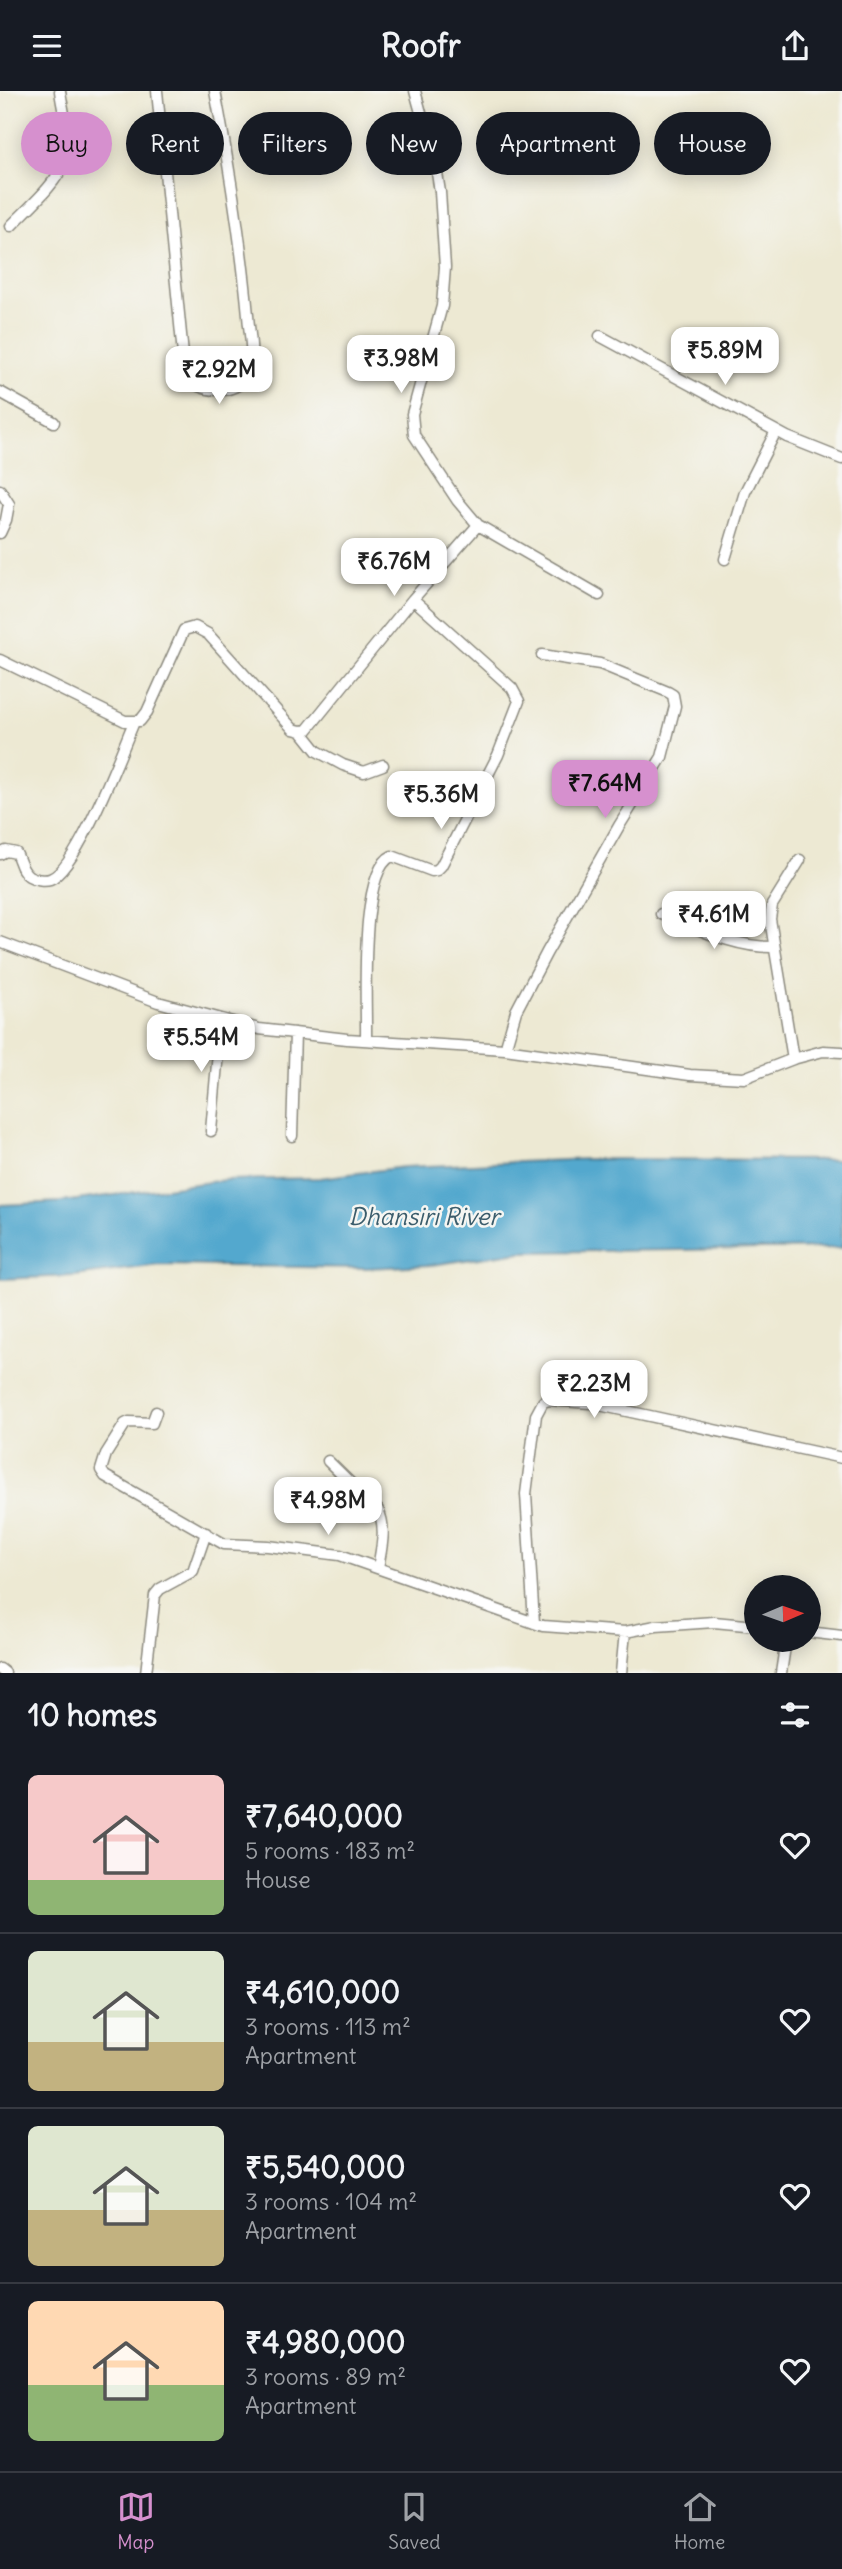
<!DOCTYPE html>
<html lang="en">
<head>
<meta charset="utf-8">
<style>
	:root { --surface:#171b24; --page:#20242c; --text:#f1f3f6; --muted:#9ea1a6; --line:#363941; --accent:#d690ce }
	body { margin:0; font-family:Delius,sans-serif; background:var(--page); color:var(--text); height:100vh; display:flex; flex-direction:column; font-size:26px; white-space:nowrap }
	* { box-sizing:border-box; margin:0 }
	p { font-size:23px; color:var(--muted) }
	.icon { flex:none; width:38px; height:38px; fill:none; stroke:currentColor; stroke-width:2; stroke-linecap:round; stroke-linejoin:round }
	.map { position:relative; height:1582px; overflow:hidden }
	.panel { display:flex; flex-direction:column; background:var(--surface); flex:1 }
	.panel>* { flex:none }
	.hud { position:absolute; left:21px; top:21px; width:802px; height:63px; display:flex; gap:14px }
	.needle { width:46px; rotate:88deg }
	.controls { position:absolute; left:744px; top:1484px; display:grid; gap:14px }
	.controls a { display:grid; place-items:center; width:77px; height:77px; border-radius:50%; background:var(--surface); box-shadow:0 4px 18px #0003; font-size:35px }
	.price { position:absolute; translate:-50% -60px; padding:0 16px; border-radius:14px; background:#fff; color:#222; font-size:23px; line-height:46px; filter:drop-shadow(0 2px 4px #0008) }
	.price::after { content:''; position:absolute; left:50%; top:42px; width:21px; height:16px; margin-left:-10px; background:inherit; clip-path:polygon(0 0,100% 0,50% 100%) }
	.price.active { background:var(--accent); color:#111 }
	ul { padding:0; list-style:none }
	li { display:flex; align-items:center; gap:21px; height:175px; padding:0 28px }
	li+li { border-top:2px solid var(--line) }
	li span { display:grid; place-items:center; flex:none; width:196px; height:140px; border-radius:10px; color:#555 }
	li>.icon { margin-inline-start:auto }
	span .icon { width:84px; height:84px; fill:#fffc; stroke-width:1 }
	li b { font-size:30px }
	h2 { display:flex; justify-content:space-between; align-items:center; height:84px; padding:0 28px; font-size:30px }
	.tag { padding:0 24px; border-radius:32px; background:var(--surface); box-shadow:0 4px 18px #0003; font-size:24px; line-height:63px }
	.tag.active { background:var(--accent); color:#111 }
	header { display:flex; justify-content:space-between; align-items:center; height:91px; padding:0 28px; background:var(--surface); font-size:32px; font-weight:800 }
	.menu { display:flex; justify-content:space-around; align-items:center; height:98px; border-top:2px solid var(--line); background:var(--surface); font-size:19px; color:var(--muted) }
	.menu a { display:grid; justify-items:center; gap:4px }
	.menu .active { color:var(--accent) }
	.map>svg:first-child { display:block }
	.water { fill:#52a8ce; stroke:#3e6a7c; stroke-width:2 }
	.lines { fill:none; stroke-linecap:round; stroke-linejoin:round }
	.street-casing { stroke:#8c8a7f; stroke-width:13 }
	.street { stroke:#fff; stroke-width:10 }
	.labels { text-anchor:middle; dominant-baseline:central; stroke-width:5; stroke-linejoin:round; paint-order:stroke }
	.water-label { font-size:24px; font-style:italic; fill:#3b5d6c; stroke:#f6f6f2 }
</style>
</head>
<body>
<header><svg class="icon" aria-label="menu" viewBox="0 0 24 24"><path d="M4 6h16M4 12h16M4 18h16"/></svg>Roofr<svg class="icon" aria-label="share" viewBox="0 0 24 24"><path d="M12 15V3M7 8l5-5 5 5M5 13v7h14v-7"/></svg></header>
<div class="map">
<svg width="842" height="1582" viewBox="0 0 842 1582">
	<rect width="100%" height="100%" fill="#f6f6f2"/>
	<filter id="ink" filterUnits="userSpaceOnUse"><feTurbulence type="fractalNoise" baseFrequency=".0143" numOctaves="2"/><feDisplacementMap in="SourceGraphic" scale="14" xChannelSelector="R" yChannelSelector="G"/><feConvolveMatrix kernelMatrix="1 2 1 2 8 2 1 2 1" color-interpolation-filters="sRGB"/></filter>
	<filter id="wash" filterUnits="userSpaceOnUse"><feTurbulence type="fractalNoise" baseFrequency=".00686" numOctaves="4" result="noise"/><feDisplacementMap in="SourceGraphic" scale="28" xChannelSelector="R" yChannelSelector="G"/><feGaussianBlur stdDeviation="1.57" result="paint"/><feColorMatrix in="noise" values="0 0 0 0 0 0 0 0 0 0 0 0 0 0 0 0 0 1.4 0 .05"/><feComposite in="paint" operator="in"/></filter>
	<g filter="url(#wash)">
		<rect width="100%" height="100%" fill="#ede9d3"/>
		<path class="water" d="M588,1068L842,1069V1157L520,1161L431,1174L366,1177L159,1174L74,1185L0,1188V1114L62,1111L225,1089L320,1087L404,1076Z"/>
	</g>
	<g filter="url(#ink)">
		<g class="lines">
			<g class="street-casing">
				<path id="street" d="M157,0L185,284C193,294 204,299 217,299C228,300 244,294 248,283C255,265 249,242 248,224C241,149 229,74 215,0
					M415,0L436,76L440,101L445,176L442,215L412,323L414,344L457,409L478,434L599,504
					M11,135C27,118 57,93 64,71C72,50 63,22 60,0
					M600,245L787,346L842,368
					M0,301L54,331
					M0,399L9,413L6,429L0,442
					M725,468L745,401L776,340
					M0,569L125,630H140L147,621L184,539L195,536L208,543L293,638L301,640L307,639L413,508L478,434
					M301,640L317,660L343,674L364,681L383,674
					M0,763L6,760L16,762C20,769 21,780 29,785C34,788 44,790 50,788C77,779 121,661 134,631
					M661,823C697,837 735,857 774,856
					M0,851L158,911L259,938L347,948L505,958L690,984L744,987L793,968L823,960L842,961
					M366,949C367,914 358,780 392,765L432,780L437,779L441,775L498,664L519,610L512,597L413,508
					M505,958L516,920L547,861L619,735L662,666L675,615L673,604L668,601L600,573L542,564
					M793,968L770,828L772,814L800,769
					M211,1040L221,928
					M292,1045L295,942
					M156,1321L152,1332L129,1331L125,1333L106,1363L101,1379L105,1385L224,1453L268,1455L340,1464L543,1535L625,1541L656,1535L714,1531L756,1535
					M328,1370L378,1419C387,1437 381,1458 378,1477
					M534,1532L526,1403L536,1324L543,1311L549,1309L590,1312L842,1367
					M808,1541L842,1545
					M0,1578L5,1582
					M146,1582L155,1504L160,1498L193,1480L206,1442
					M621,1582L625,1541
					M781,1582L786,1549"/>
			</g>
			<use href="#street" class="street"/>
		</g>
	</g>
	<g class="labels">
		<g class="water-label">
			<text x="424" y="1125">Dhansiri River</text>
		</g>
	</g>
</svg>
<div class="controls">
<a><svg class="needle" viewBox="-14 -14 28 28"><path d="M0-13l5 13h-10z" fill="#e53935"/><path d="M0 13l5-13h-10z" fill="#9ea1a6"/></svg></a>
</div>
<b class="price" style="left:725px;top:296px">₹5.89M</b>
<b class="price" style="left:401px;top:304px">₹3.98M</b>
<b class="price" style="left:219px;top:315px">₹2.92M</b>
<b class="price" style="left:394px;top:507px">₹6.76M</b>
<b class="price active" style="left:605px;top:729px">₹7.64M</b>
<b class="price" style="left:441px;top:740px">₹5.36M</b>
<b class="price" style="left:714px;top:860px">₹4.61M</b>
<b class="price" style="left:201px;top:983px">₹5.54M</b>
<b class="price" style="left:594px;top:1329px">₹2.23M</b>
<b class="price" style="left:328px;top:1446px">₹4.98M</b>
<div class="hud">
<a class="tag active">Buy</a>
<a class="tag">Rent</a>
<a class="tag">Filters</a>
<a class="tag">New</a>
<a class="tag">Apartment</a>
<a class="tag">House</a>
</div>
</div>
<section class="panel">
<h2>10 homes<svg class="icon" aria-label="filters" viewBox="0 0 24 24"><path d="M4 7h16M4 17h16"/><circle cx="9" cy="7" r="2"/><circle cx="15" cy="17" r="2"/></svg></h2>
<ul>
<li><span style="background:linear-gradient(#f6c9c9 75%,#8fb573 0)"><svg class="icon" aria-label="home" viewBox="0 0 24 24"><path d="M3 11l9-7 9 7M6 9v11h12V9"/></svg></span><div><b>₹7,640,000</b><p>5 rooms · 183 m²</p><p>House</p></div><svg class="icon" aria-label="heart" viewBox="0 0 24 24"><path d="M12 20l-8-8c-3-5 5-10 8-4 3-6 11-1 8 4z"/></svg></li>
<li><span style="background:linear-gradient(#dfe7d0 65%,#c2b280 0)"><svg class="icon" aria-label="home" viewBox="0 0 24 24"><path d="M3 11l9-7 9 7M6 9v11h12V9"/></svg></span><div><b>₹4,610,000</b><p>3 rooms · 113 m²</p><p>Apartment</p></div><svg class="icon" aria-label="heart" viewBox="0 0 24 24"><path d="M12 20l-8-8c-3-5 5-10 8-4 3-6 11-1 8 4z"/></svg></li>
<li><span style="background:linear-gradient(#dfe7d0 60%,#c2b280 0)"><svg class="icon" aria-label="home" viewBox="0 0 24 24"><path d="M3 11l9-7 9 7M6 9v11h12V9"/></svg></span><div><b>₹5,540,000</b><p>3 rooms · 104 m²</p><p>Apartment</p></div><svg class="icon" aria-label="heart" viewBox="0 0 24 24"><path d="M12 20l-8-8c-3-5 5-10 8-4 3-6 11-1 8 4z"/></svg></li>
<li><span style="background:linear-gradient(#ffd9b3 60%,#8fb573 0)"><svg class="icon" aria-label="home" viewBox="0 0 24 24"><path d="M3 11l9-7 9 7M6 9v11h12V9"/></svg></span><div><b>₹4,980,000</b><p>3 rooms · 89 m²</p><p>Apartment</p></div><svg class="icon" aria-label="heart" viewBox="0 0 24 24"><path d="M12 20l-8-8c-3-5 5-10 8-4 3-6 11-1 8 4z"/></svg></li>
</ul>
</section>
<nav class="menu">
<a class="active"><svg class="icon" aria-label="map" viewBox="0 0 24 24"><path d="M3 6l6-2 6 2 6-2v14l-6 2-6-2-6 2zM9 4v14M15 6v14"/></svg>Map</a>
<a><svg class="icon" aria-label="saved" viewBox="0 0 24 24"><path d="M7 4h10v16l-5-4-5 4z"/></svg>Saved</a>
<a><svg class="icon" aria-label="home" viewBox="0 0 24 24"><path d="M3 11l9-7 9 7M6 9v11h12V9"/></svg>Home</a>
</nav>
</body>
</html>
